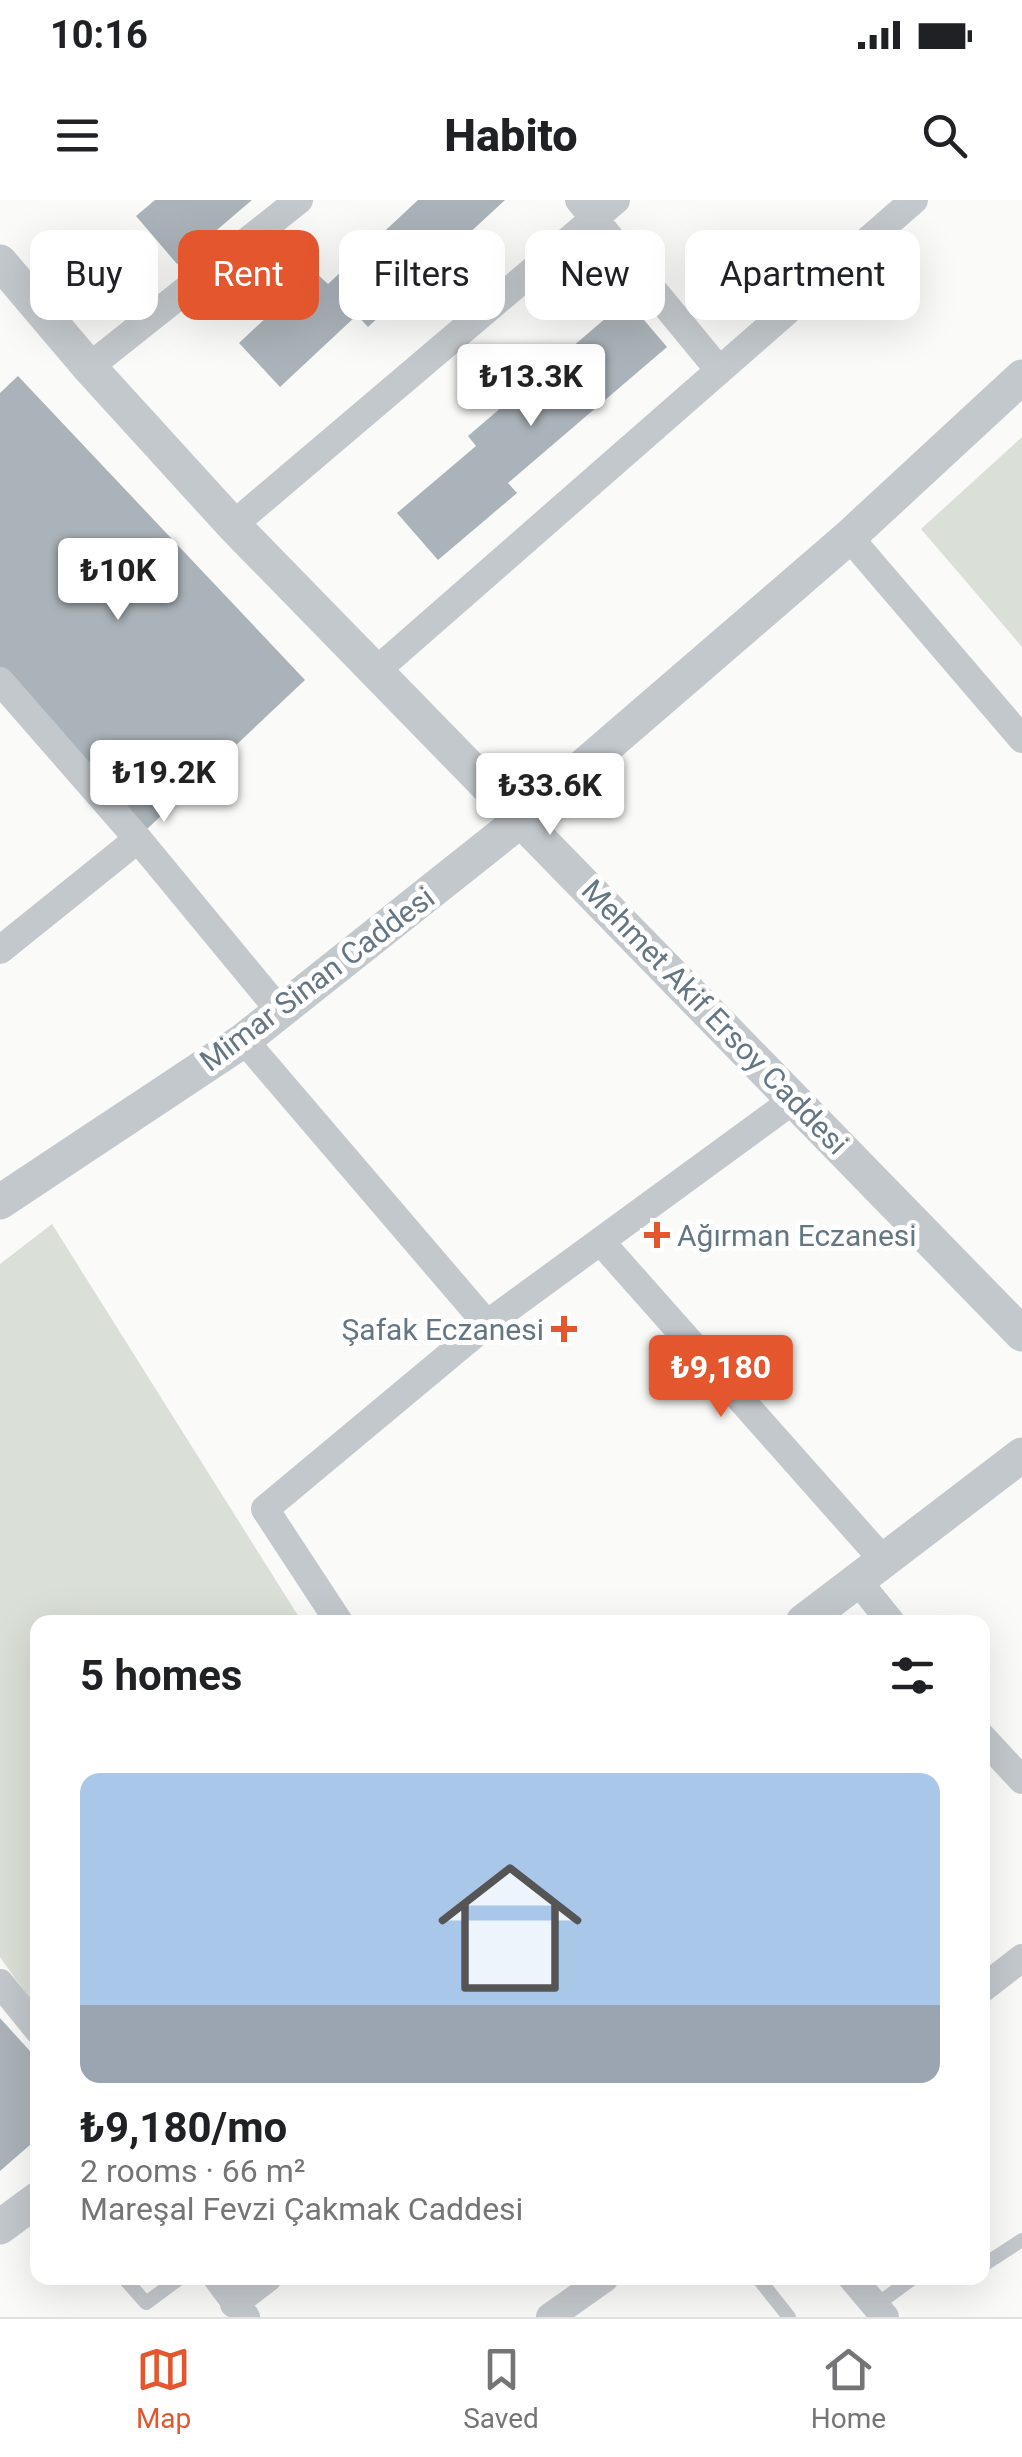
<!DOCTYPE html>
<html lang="en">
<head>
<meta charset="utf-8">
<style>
	:root { --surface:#fff; --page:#f2f2f2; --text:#202124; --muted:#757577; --line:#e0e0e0; --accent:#e4572e }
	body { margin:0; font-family:Roboto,sans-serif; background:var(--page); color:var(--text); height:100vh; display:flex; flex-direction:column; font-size:38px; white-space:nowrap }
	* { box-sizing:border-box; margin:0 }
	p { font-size:32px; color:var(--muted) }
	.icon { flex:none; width:55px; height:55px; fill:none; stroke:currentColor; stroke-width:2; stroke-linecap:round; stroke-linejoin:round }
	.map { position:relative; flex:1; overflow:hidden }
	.side { position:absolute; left:30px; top:1415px; width:960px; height:670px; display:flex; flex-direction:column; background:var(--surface); border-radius:20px; box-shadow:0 10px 40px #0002 }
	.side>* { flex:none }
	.top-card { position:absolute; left:30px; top:30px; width:962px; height:90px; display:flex; gap:20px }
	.price { position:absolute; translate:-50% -85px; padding:0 22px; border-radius:10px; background:#fff; color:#222; font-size:32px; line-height:65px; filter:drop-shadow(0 2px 5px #0008) }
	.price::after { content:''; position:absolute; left:50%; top:60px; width:30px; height:22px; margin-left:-15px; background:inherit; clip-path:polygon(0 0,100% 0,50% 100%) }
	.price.active { background:var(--accent); color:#fff }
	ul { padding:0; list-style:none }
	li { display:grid; align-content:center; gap:20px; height:530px; padding:0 50px }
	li+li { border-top:2px solid var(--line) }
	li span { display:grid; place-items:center; height:310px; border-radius:20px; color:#555 }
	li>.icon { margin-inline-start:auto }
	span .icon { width:180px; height:180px; fill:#fffc; stroke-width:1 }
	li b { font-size:42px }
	h2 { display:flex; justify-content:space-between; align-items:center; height:120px; padding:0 50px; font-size:42px }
	.pill { padding:0 35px; border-radius:20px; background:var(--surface); box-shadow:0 10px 40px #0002; font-size:35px; line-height:90px }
	.pill.active { background:var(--accent); color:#fff }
	.status { display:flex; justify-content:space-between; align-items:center; height:70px; padding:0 50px; background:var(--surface); direction:ltr }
	.status svg { height:28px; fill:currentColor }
	header { display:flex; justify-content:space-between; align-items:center; height:130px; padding:0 50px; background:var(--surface); font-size:45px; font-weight:800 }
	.tab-bar { display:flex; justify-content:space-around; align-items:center; height:140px; border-top:2px solid var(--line); background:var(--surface); font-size:28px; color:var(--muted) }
	.tab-bar a { display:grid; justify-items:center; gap:5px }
	.tab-bar .active { color:var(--accent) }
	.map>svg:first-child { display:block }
	.green { fill:#dadfd7 }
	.building { fill:#aab3b9 }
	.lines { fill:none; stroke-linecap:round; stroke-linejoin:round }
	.service { stroke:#c3c8cc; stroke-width:14 }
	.minor { stroke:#c3c8cc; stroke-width:28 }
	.tertiary { stroke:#c3c8cc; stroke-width:35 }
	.poi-dot { fill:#e4572e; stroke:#fff; stroke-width:4 }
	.labels { text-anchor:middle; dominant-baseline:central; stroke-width:10; stroke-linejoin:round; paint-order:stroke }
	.street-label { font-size:30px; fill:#657683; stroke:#fff }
	.poi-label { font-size:30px; fill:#657683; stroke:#fff; text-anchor:start }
</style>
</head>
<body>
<div class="status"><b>10:16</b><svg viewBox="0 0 49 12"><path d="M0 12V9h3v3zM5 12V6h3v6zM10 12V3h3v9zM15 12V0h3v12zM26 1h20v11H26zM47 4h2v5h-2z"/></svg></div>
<header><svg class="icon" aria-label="menu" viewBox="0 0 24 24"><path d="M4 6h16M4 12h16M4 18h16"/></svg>Habito<svg class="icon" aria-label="search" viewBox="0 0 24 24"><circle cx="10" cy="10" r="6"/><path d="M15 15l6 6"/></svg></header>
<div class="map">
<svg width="1022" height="2117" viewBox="0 0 1022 2117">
	<rect width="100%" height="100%" fill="#fafaf8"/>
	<path class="green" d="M1022,237V447L921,329Z
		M52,1024L302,1422H38L37,1809L0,1757V1064Z"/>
	<path class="building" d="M155,0H252L177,64L136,16Z
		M418,0H505L368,127L357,115L280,187L239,143L315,72L328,84Z
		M627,100L667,147L508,283L517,293L438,360L397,313L476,246L468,236Z
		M18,176L305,480L146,630L0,475V193Z
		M0,1818L38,1860V1938L0,1971Z"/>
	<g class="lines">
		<path class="service" d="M982,2066L1022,2040
			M124,2078L146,2103L180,2078
			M758,2078L789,2117
			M953,2078H965
			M875,2106L913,2078"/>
		<path class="minor" d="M579,0L719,170
			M89,167L299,0
			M233,325L616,0
			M849,337L1022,539
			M377,470L914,0
			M0,481L138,639L280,811
			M0,750L138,639
			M244,840L487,1124L795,899
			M601,1042L884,1361
			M858,1381L891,1422
			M339,1422L265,1309L487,1124
			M982,1537L1022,1580
			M0,1783L38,1830
			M982,1789L1022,1758
			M217,2078L246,2117
			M852,2078L885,2117
			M234,2104L268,2078
			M550,2117L605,2078"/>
		<path class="tertiary" d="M0,62L89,167L233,325L1022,1134
			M0,1002L244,840L522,619L849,337L1022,177
			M803,1422L1022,1255
			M0,2027L38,1999"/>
	</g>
	<g class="poi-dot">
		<path d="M652 1020h10v10h10v10h-10v10h-10v-10h-10v-10h10z"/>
		<path d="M559 1114h10v10h10v10h-10v10h-10v-10h-10v-10h10z"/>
	</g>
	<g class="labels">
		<g class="street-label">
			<text transform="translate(317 779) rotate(-37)">Mimar Sinan Caddesi</text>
			<text transform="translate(715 817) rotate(46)">Mehmet Akif Ersoy Caddesi</text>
		</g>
		<g class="poi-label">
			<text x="677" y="1035">Ağırman Eczanesi</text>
			<text x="544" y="1129" text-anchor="end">Şafak Eczanesi</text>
		</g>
	</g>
</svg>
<b class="price" style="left:531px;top:229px">₺13.3K</b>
<b class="price" style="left:118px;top:423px">₺10K</b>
<b class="price" style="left:164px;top:625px">₺19.2K</b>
<b class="price" style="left:550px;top:638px">₺33.6K</b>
<b class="price active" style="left:721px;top:1220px">₺9,180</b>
<div class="top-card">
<a class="pill">Buy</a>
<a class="pill active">Rent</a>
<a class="pill">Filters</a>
<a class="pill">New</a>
<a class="pill">Apartment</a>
</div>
<section class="side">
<h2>5 homes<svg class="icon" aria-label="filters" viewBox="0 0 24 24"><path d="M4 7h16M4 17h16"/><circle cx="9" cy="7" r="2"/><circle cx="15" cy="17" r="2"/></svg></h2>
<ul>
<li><span style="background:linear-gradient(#a9c7e8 75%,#9aa5b1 0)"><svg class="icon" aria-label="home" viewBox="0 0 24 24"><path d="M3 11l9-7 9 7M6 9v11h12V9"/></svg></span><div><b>₺9,180/mo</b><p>2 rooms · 66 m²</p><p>Mareşal Fevzi Çakmak Caddesi</p></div></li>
</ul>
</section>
</div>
<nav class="tab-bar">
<a class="active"><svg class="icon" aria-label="map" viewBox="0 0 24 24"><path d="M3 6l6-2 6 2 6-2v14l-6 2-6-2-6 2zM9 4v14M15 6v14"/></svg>Map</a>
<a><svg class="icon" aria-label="saved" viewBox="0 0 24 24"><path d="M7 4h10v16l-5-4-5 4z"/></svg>Saved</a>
<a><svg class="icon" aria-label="home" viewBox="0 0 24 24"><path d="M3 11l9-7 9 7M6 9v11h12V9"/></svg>Home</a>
</nav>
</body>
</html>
